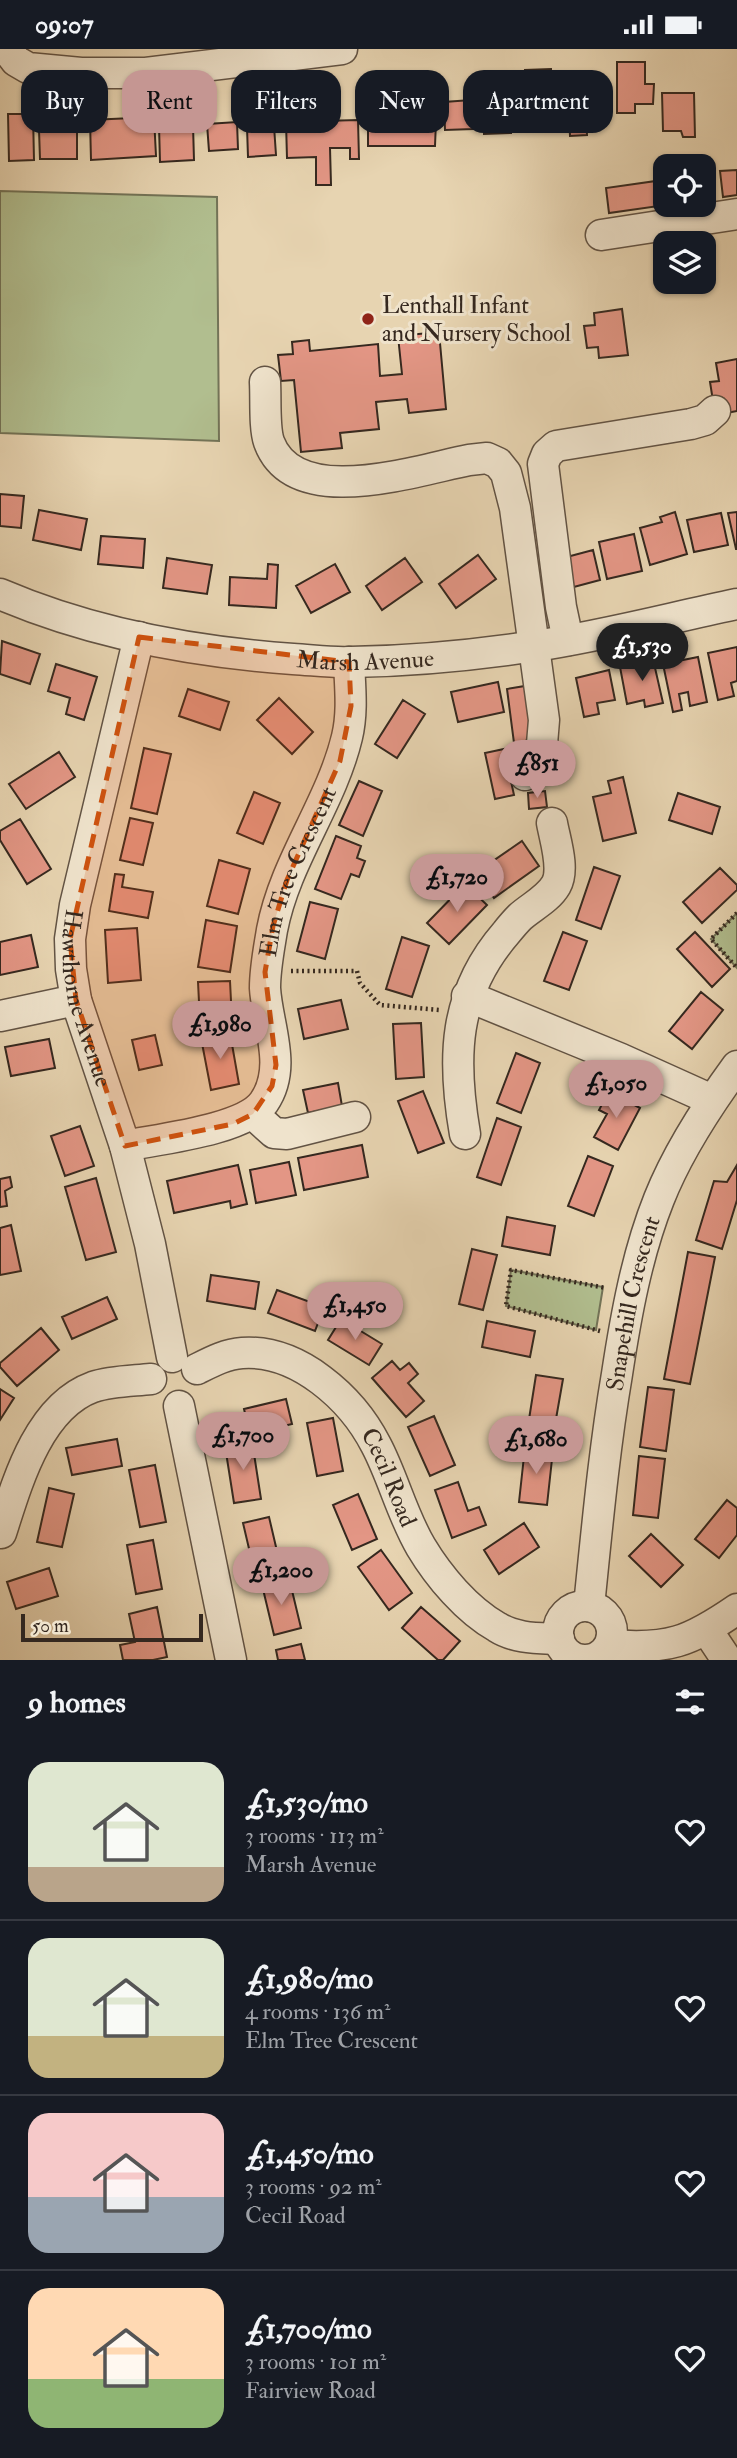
<!DOCTYPE html>
<html lang="en">
<head>
<meta charset="utf-8">
<style>
	:root { --surface:#171b24; --page:#242831; --text:#f1f3f6; --muted:#9ea1a6; --line:#363941; --accent:#c59692 }
	body { margin:0; font-family:"IM FELL Double Pica",serif; background:var(--page); color:var(--text); height:100vh; display:flex; flex-direction:column; font-size:26px; white-space:nowrap }
	* { box-sizing:border-box; margin:0 }
	p { font-size:23px; color:var(--muted) }
	.icon { flex:none; width:38px; height:38px; fill:none; stroke:currentColor; stroke-width:2; stroke-linecap:round; stroke-linejoin:round }
	.map { position:relative; height:1611px; overflow:hidden }
	.details { display:flex; flex-direction:column; background:var(--surface); flex:1 }
	.details>* { flex:none }
	.banner { position:absolute; left:21px; top:21px; width:696px; height:63px; display:flex; gap:14px }
	.tools { position:absolute; left:653px; top:105px; display:grid; gap:14px }
	.tools a { display:grid; place-items:center; width:63px; height:63px; border-radius:14px; background:var(--surface); box-shadow:0 2px 5px #0004; font-size:35px }
	.scale { position:absolute; left:21px; bottom:18px; width:182px; box-sizing:border-box; padding-left:7px; border:4px solid #35281f; border-top:0; font-size:19px; line-height:24px; white-space:nowrap; color:#35281f; -webkit-text-stroke:5px #efe3cc; paint-order:stroke }
	.price { position:absolute; translate:-50% -60px; padding:0 16px; border-radius:24px; background:var(--accent); color:#111; font-size:23px; line-height:46px; filter:drop-shadow(0 2px 4px #0008) }
	.price::after { content:''; position:absolute; left:50%; top:42px; width:21px; height:16px; margin-left:-10px; background:inherit; clip-path:polygon(0 0,100% 0,50% 100%) }
	.price.on { background:#222; color:#fff }
	ul { padding:0; list-style:none }
	li { display:flex; align-items:center; gap:21px; height:175px; padding:0 28px }
	li+li { border-top:2px solid var(--line) }
	li span { display:grid; place-items:center; flex:none; width:196px; height:140px; border-radius:21px; color:#555 }
	li>.icon { margin-inline-start:auto }
	span .icon { width:84px; height:84px; fill:#fffc; stroke-width:1 }
	li b { font-size:30px }
	h2 { display:flex; justify-content:space-between; align-items:center; height:84px; padding:0 28px; font-size:30px }
	.pill { padding:0 24px; border-radius:21px; background:var(--surface); box-shadow:0 2px 5px #0004; font-size:24px; line-height:63px }
	.pill.on { background:var(--accent); color:#111 }
	.status { display:flex; justify-content:space-between; align-items:center; height:49px; padding:0 35px; background:var(--surface); direction:ltr }
	.status svg { height:19px; fill:currentColor }
	.map>svg:first-child { display:block }
	.green { fill:#b1be8f; stroke:#737357; stroke-width:2 }
	.building { fill:#e39685; stroke:#35281f; stroke-width:2 }
	.lines { fill:none; stroke-linecap:round; stroke-linejoin:round }
	.minor-casing { stroke:#625344; stroke-width:33 }
	.path { stroke:#35281f; stroke-width:4.5; stroke-dasharray:2 3.5; stroke-linecap:butt }
	.minor { stroke:#efe3cc; stroke-width:30 }
	.marked { fill:#cd520f; fill-opacity:0.2; stroke:#cd520f; stroke-width:5; stroke-dasharray:14 9; stroke-linejoin:round }
	.poi-dot { fill:#8f2418; stroke:#efe3cc; stroke-width:2.5 }
	.labels { text-anchor:middle; dominant-baseline:central; stroke-width:6; stroke-linejoin:round; paint-order:stroke }
	.poi-label { font-size:24px; fill:#35281f; stroke:#efe3cc; text-anchor:start }
	.street-label { font-size:24px; fill:#35281f; stroke:#efe3cc }
</style>
</head>
<body>
<div class="status"><b>09:07</b><svg viewBox="0 0 49 12"><path d="M0 12V9h3v3zM5 12V6h3v6zM10 12V3h3v9zM15 12V0h3v12zM26 1h20v11H26zM47 4h2v5h-2z"/></svg></div>
<div class="map">
<svg width="737" height="1611" viewBox="0 0 737 1611">
	<rect width="100%" height="100%" fill="#e7d4b1"/>
	<filter id="stains"><feTurbulence type="fractalNoise" baseFrequency=".00286" numOctaves="4"/><feColorMatrix values="0 0 0 0 .2 0 0 0 0 .09 0 0 0 0 .02 0 0 0 .5 -.17"/></filter>
	<radialGradient id="worn" r=".72"><stop offset=".6" stop-color="#630" stop-opacity="0"/><stop offset="1" stop-color="#630" stop-opacity=".3"/></radialGradient>
	<path class="green" d="M0,142L217,148L219,392L0,384Z
		M737,864V919L711,890Z
		M511,1221L603,1238L596,1281L506,1257Z"/>
	<path class="building" d="M617,13H645V35H654L653,55H635V64H617Z
		M551,20L552,54L526,55L525,21Z
		M601,39L602,65L586,66L587,86L570,87L568,41Z
		M662,44H694L695,88H683L681,82H663Z
		M471,51L473,80L445,81L444,53Z
		M511,53V84L484,85V54Z
		M8,65H33L34,111L9,112Z
		M154,68L156,107L91,111L90,71Z
		M358,71L359,110H350V99H330L331,136H316V108L287,109L286,73Z
		M368,71L436,72L435,97H368Z
		M50,72H77V110H40L39,81L51,80Z
		M237,73L238,100L209,102L207,75Z
		M193,76L194,111L160,113L159,77Z
		M274,77L276,106L248,108L247,78Z
		M737,121V146L723,148L720,122Z
		M656,132L659,157L609,164L606,139Z
		M622,260L628,306L599,309L598,298L587,299L584,277L595,276L594,264Z
		M439,283L446,360L409,364L407,350L376,353L379,380L340,384L342,399L301,403L294,331L281,332L278,306L293,305L292,293L309,291L310,302L378,295L380,327L402,325L398,287Z
		M737,310V362L726,364L724,350L713,352L710,333L719,332L716,314Z
		M0,445L24,447L21,479L0,477Z
		M39,461L87,470L81,501L33,491Z
		M675,463L687,505L650,516L640,479L662,473L660,468Z
		M737,463V500H736L728,464Z
		M721,464L728,496L694,503L687,471Z
		M634,485L642,522L607,530L599,493Z
		M101,487L145,490L143,519L98,515Z
		M593,501L600,531L570,539L563,509Z
		M478,506L496,530L456,559L439,535Z
		M167,509L212,516L207,545L163,539Z
		M405,509L422,533L382,561L366,537Z
		M268,515L278,516L276,559L229,556L230,528L267,530Z
		M335,515L350,543L311,564L296,537Z
		M2,592L40,605L30,635L0,625Z
		M737,598V632L731,634L734,647L718,651L708,604Z
		M698,608L707,653L690,657L688,643L679,645L682,661L673,663L663,615Z
		M653,610L663,654L645,658L644,651L627,655L620,618Z
		M56,615L97,628L84,671L66,665L70,649L48,642Z
		M609,621L615,651L597,654L599,665L584,668L576,629Z
		M498,633L504,663L458,673L451,643Z
		M525,637L532,692L514,694L507,640Z
		M188,640L229,653L220,681L179,667Z
		M279,649L313,683L292,705L257,671Z
		M403,651L425,665L397,709L375,695Z
		M144,699L171,705L157,765L131,759Z
		M504,700L514,746L495,750L485,704Z
		M59,703L75,728L26,760L9,735Z
		M623,728L636,784L603,792L593,748L611,744L608,732Z
		M359,732L382,742L363,787L339,776Z
		M545,742L547,758L529,760L528,744Z
		M254,743L280,754L263,795L237,784Z
		M678,744L720,758L712,785L669,771Z
		M130,769L153,774L143,816L120,811Z
		M20,770L51,820L27,835L0,791V782Z
		M336,787L361,797L357,809L365,812L359,828L351,825L341,850L315,840Z
		M522,792L539,817L494,849L477,823Z
		M219,811L250,820L238,865L207,857Z
		M594,818L620,827L601,880L576,871Z
		M720,819L737,836V841L702,874L683,853Z
		M115,825L124,826L122,838L153,843L148,869L109,862Z
		M465,835L487,856L449,895L427,874Z
		M310,853L338,860L325,910L297,902Z
		M206,871L237,877L230,923L198,918Z
		M137,879L141,931L108,934L105,881Z
		M563,883L587,892L569,941L544,932Z
		M695,883L730,920L712,938L677,900Z
		M31,886L38,918L0,926V893Z
		M402,888L429,897L412,948L386,940Z
		M230,932L232,972L200,973L198,933Z
		M701,943L723,961L692,1000L669,982Z
		M341,951L348,980L304,990L298,960Z
		M421,974L424,1028L396,1030L393,975Z
		M230,984L239,1035L211,1041L201,989Z
		M155,986L162,1016L139,1021L132,991Z
		M49,990L55,1019L11,1027L5,998Z
		M516,1004L540,1014L521,1064L497,1054Z
		M338,1034L342,1057L308,1064L303,1041Z
		M423,1042L444,1094L418,1104L398,1052Z
		M609,1042L640,1059L618,1101L594,1088L607,1065L599,1061Z
		M497,1069L521,1078L501,1136L477,1128Z
		M80,1077L94,1117L65,1127L51,1087Z
		M362,1096L368,1128L304,1141L298,1109Z
		M588,1107L613,1117L594,1167L568,1157Z
		M289,1113L296,1146L256,1154L250,1121Z
		M238,1116L247,1155L231,1159L230,1152L174,1164L167,1132Z
		M737,1116V1151L722,1200L696,1191L714,1132L727,1133Z
		M10,1128L12,1138L5,1142L7,1157L0,1158V1130Z
		M96,1129L116,1203L86,1211L65,1138Z
		M507,1168L555,1177L550,1206L502,1197Z
		M11,1176L21,1222L0,1226V1179Z
		M472,1200L497,1206L483,1261L459,1255Z
		M688,1203L715,1208L690,1335L664,1330Z
		M211,1226L259,1233L255,1260L207,1252Z
		M277,1241L324,1258L315,1282L268,1264Z
		M107,1248L117,1270L72,1290L62,1268Z
		M341,1270L382,1295L369,1316L328,1291Z
		M487,1272L535,1282L530,1308L482,1298Z
		M41,1279L59,1301L17,1337L0,1318V1314Z
		M392,1312L400,1321L409,1314L418,1325L408,1334L424,1352L406,1368L372,1329Z
		M536,1326L563,1330L553,1387L527,1383Z
		M648,1338L674,1341L666,1402L640,1398Z
		M0,1340L14,1349L0,1371Z
		M286,1350L292,1375L250,1385L244,1360Z
		M434,1367L455,1416L430,1427L408,1378Z
		M333,1369L343,1422L317,1427L307,1374Z
		M117,1390L122,1417L72,1426L66,1399Z
		M252,1392L261,1450L234,1454L225,1397Z
		M525,1398L553,1401L547,1456L519,1453Z
		M639,1407L665,1410L658,1469L633,1466Z
		M155,1416L166,1473L140,1478L129,1421Z
		M458,1433L468,1462L479,1458L486,1476L452,1489L435,1441Z
		M49,1439L74,1445L62,1498L37,1493Z
		M358,1445L377,1490L352,1501L333,1456Z
		M727,1451L737,1459V1486L719,1509L695,1490Z
		M269,1468L280,1515L254,1521L243,1474Z
		M524,1474L539,1498L499,1525L484,1501Z
		M651,1485L683,1516L661,1538L629,1507Z
		M153,1491L162,1540L136,1545L127,1496Z
		M381,1501L412,1544L389,1561L358,1518Z
		M49,1519L58,1547L16,1560L7,1533Z
		M289,1529L301,1579L274,1586L262,1536Z
		M157,1558L167,1608L153,1611H123L120,1596L135,1593L129,1565Z
		M421,1558L460,1592L443,1611H438L402,1579Z
		M301,1595L305,1611H278L276,1601Z"/>
	<g class="lines">
		<g class="minor-casing">
			<g id="minor">
				<path d="M7,0L16,12L28,19L81,24H146L342,0"/>
				<path d="M601,186L737,165"/>
				<path d="M265,333C266,350 264,379 269,393C295,463 417,421 469,411L487,409L498,414L506,424L515,459L544,671L542,695L525,726"/>
				<path id="s1" d="M0,545C91,584 194,603 293,610C312,611 332,614 351,613C412,612 475,606 535,597C603,587 670,569 737,555"/>
				<path id="s2" d="M139,588L75,856L70,890L71,920L76,951L125,1097L150,1195L172,1308"/>
				<path d="M568,591L561,558L543,415L547,405L556,397L691,375L705,371L715,362"/>
				<path d="M467,947L621,1010L712,1051"/>
				<path d="M0,967L76,951"/>
				<path d="M253,1065L274,1084L287,1085L355,1068"/>
				<path d="M465,1085C452,1010 453,945 506,884C510,879 515,873 520,868C531,858 548,850 556,836C565,820 555,791 552,774"/>
				<path id="s3" d="M125,1097C159,1090 245,1081 264,1053C288,1018 267,976 265,939C265,919 269,900 272,881C285,812 331,755 347,688C353,663 350,638 349,613"/>
				<path id="s4" d="M197,1320C211,1313 226,1305 242,1304C298,1300 352,1349 376,1396C393,1428 402,1466 421,1498C439,1528 467,1561 497,1578C516,1590 538,1589 559,1590"/>
				<path d="M179,1357L231,1611"/>
				<path d="M1,1484C17,1434 38,1358 93,1338C111,1332 132,1332 151,1330"/>
				<path id="s5" d="M589,1557C597,1479 604,1402 617,1325C626,1266 637,1205 659,1150C678,1102 707,1058 737,1017"/>
				<circle cx="585" cy="1584" r="27"/>
				<path d="M707,1581L727,1611"/>
				<path d="M610,1596C668,1601 689,1593 737,1560"/>
			</g>
		</g>
		<path class="path" d="M737,864L711,890L737,919
			M291,922H357L360,934L380,956L440,961
			M600,1282L506,1257L511,1221L606,1239"/>
		<use href="#minor" class="minor"/>
	</g>
	<path class="marked" d="M139,588L349,613L351,657L340,712L287,831L273,877L265,923L276,1016L272,1037L253,1065L233,1075L125,1097L76,951L70,890Z"/>
	<circle class="poi-dot" cx="368" cy="270" r="7"/>
	<g class="labels">
		<g class="poi-label">
			<text x="382" y="256">Lenthall Infant<tspan x="382" dy="28">and Nursery School</tspan></text>
		</g>
		<g class="street-label">
			<text stroke="none"><textPath href="#s1" startOffset="374">Marsh Avenue</textPath></text>
			<text stroke="none"><textPath href="#s3" startOffset="387">Elm Tree Crescent</textPath></text>
			<text stroke="none"><textPath href="#s2" startOffset="371">Hawthorne Avenue</textPath></text>
			<text stroke="none"><textPath href="#s5" startOffset="306">Snapehill Crescent</textPath></text>
			<text stroke="none"><textPath href="#s4" startOffset="254">Cecil Road</textPath></text>
		</g>
	</g>
	<rect width="100%" height="100%" filter="url(#stains)"/>
	<rect width="100%" height="100%" fill="url(#worn)"/>
</svg>
<div class="tools">
<a><svg class="icon" aria-label="locate" viewBox="0 0 24 24"><circle cx="12" cy="12" r="6"/><path d="M12 2v4M12 18v4M2 12h4M18 12h4"/></svg></a>
<a><svg class="icon" aria-label="layers" viewBox="0 0 24 24"><path d="M12 4l9 5-9 5-9-5zM3 14l9 5 9-5"/></svg></a>
</div>
<div class="scale">50 m</div>
<b class="price on" style="left:642px;top:634px">£1,530</b>
<b class="price" style="left:537px;top:751px">£851</b>
<b class="price" style="left:457px;top:865px">£1,720</b>
<b class="price" style="left:220px;top:1012px">£1,980</b>
<b class="price" style="left:616px;top:1071px">£1,050</b>
<b class="price" style="left:355px;top:1293px">£1,450</b>
<b class="price" style="left:243px;top:1423px">£1,700</b>
<b class="price" style="left:536px;top:1427px">£1,680</b>
<b class="price" style="left:281px;top:1558px">£1,200</b>
<div class="banner">
<a class="pill">Buy</a>
<a class="pill on">Rent</a>
<a class="pill">Filters</a>
<a class="pill">New</a>
<a class="pill">Apartment</a>
</div>
</div>
<section class="details">
<h2>9 homes<svg class="icon" aria-label="filters" viewBox="0 0 24 24"><path d="M4 7h16M4 17h16"/><circle cx="9" cy="7" r="2"/><circle cx="15" cy="17" r="2"/></svg></h2>
<ul>
<li><span style="background:linear-gradient(#dfe7d0 75%,#b9a48a 0)"><svg class="icon" aria-label="home" viewBox="0 0 24 24"><path d="M3 11l9-7 9 7M6 9v11h12V9"/></svg></span><div><b>£1,530/mo</b><p>3 rooms · 113 m²</p><p>Marsh Avenue</p></div><svg class="icon" aria-label="heart" viewBox="0 0 24 24"><path d="M12 20l-8-8c-3-5 5-10 8-4 3-6 11-1 8 4z"/></svg></li>
<li><span style="background:linear-gradient(#dfe7d0 70%,#c2b280 0)"><svg class="icon" aria-label="home" viewBox="0 0 24 24"><path d="M3 11l9-7 9 7M6 9v11h12V9"/></svg></span><div><b>£1,980/mo</b><p>4 rooms · 136 m²</p><p>Elm Tree Crescent</p></div><svg class="icon" aria-label="heart" viewBox="0 0 24 24"><path d="M12 20l-8-8c-3-5 5-10 8-4 3-6 11-1 8 4z"/></svg></li>
<li><span style="background:linear-gradient(#f6c9c9 60%,#9aa5b1 0)"><svg class="icon" aria-label="home" viewBox="0 0 24 24"><path d="M3 11l9-7 9 7M6 9v11h12V9"/></svg></span><div><b>£1,450/mo</b><p>3 rooms · 92 m²</p><p>Cecil Road</p></div><svg class="icon" aria-label="heart" viewBox="0 0 24 24"><path d="M12 20l-8-8c-3-5 5-10 8-4 3-6 11-1 8 4z"/></svg></li>
<li><span style="background:linear-gradient(#ffd9b3 65%,#8fb573 0)"><svg class="icon" aria-label="home" viewBox="0 0 24 24"><path d="M3 11l9-7 9 7M6 9v11h12V9"/></svg></span><div><b>£1,700/mo</b><p>3 rooms · 101 m²</p><p>Fairview Road</p></div><svg class="icon" aria-label="heart" viewBox="0 0 24 24"><path d="M12 20l-8-8c-3-5 5-10 8-4 3-6 11-1 8 4z"/></svg></li>
</ul>
</section>
</body>
</html>
